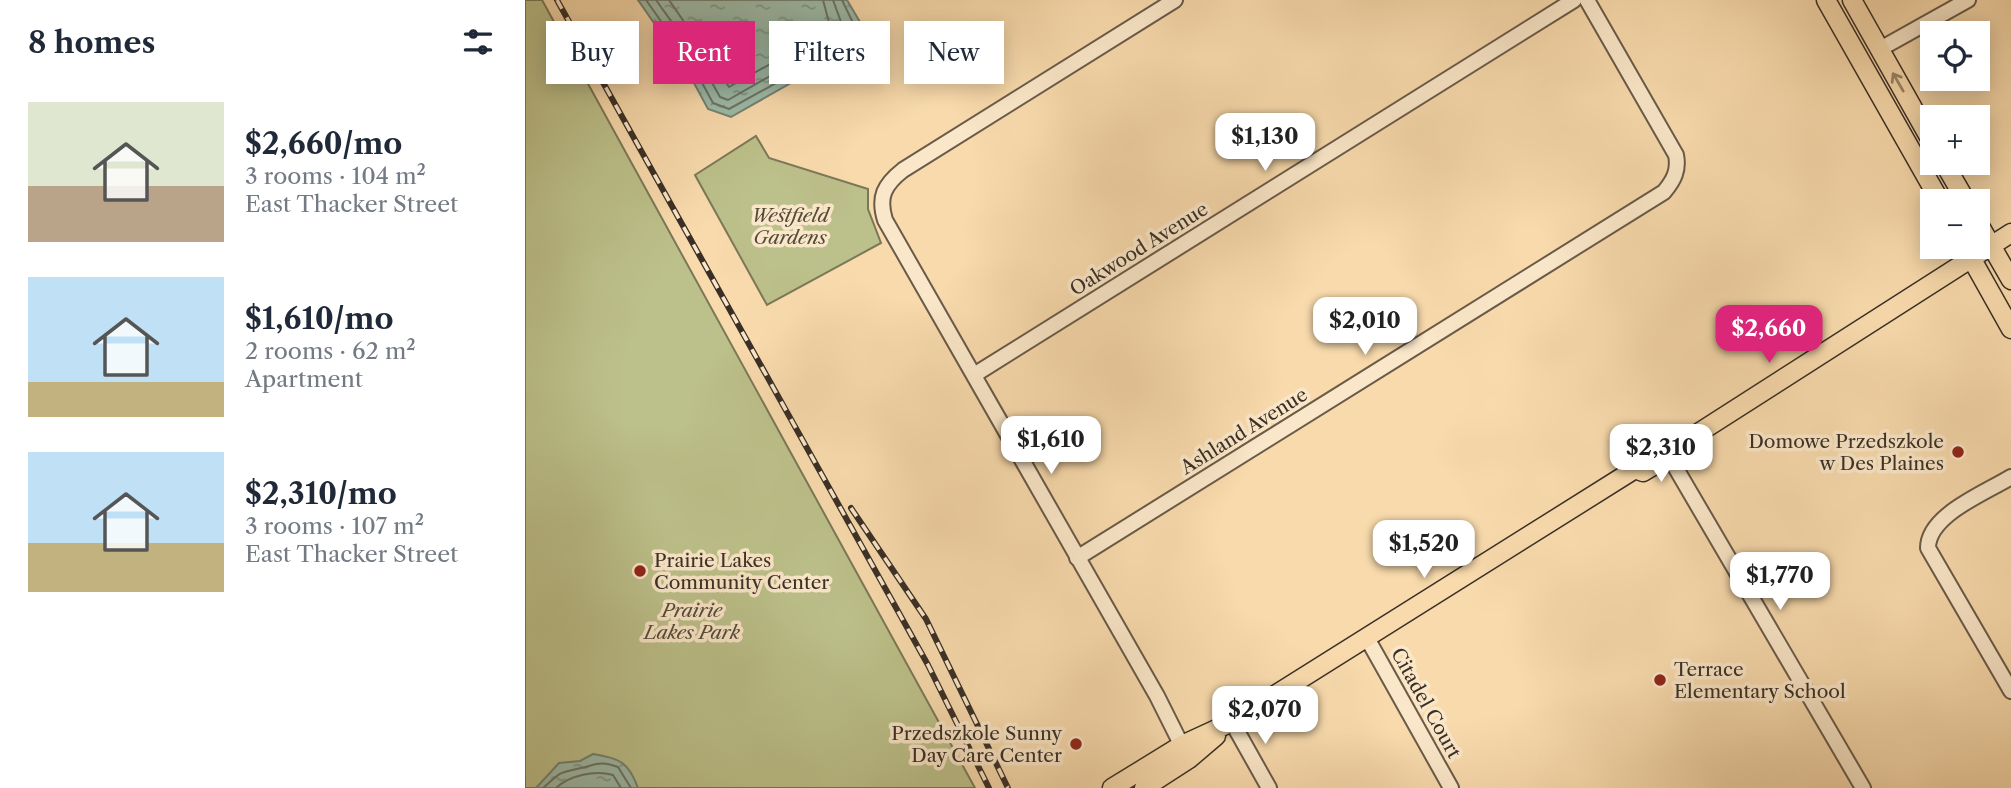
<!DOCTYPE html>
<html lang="en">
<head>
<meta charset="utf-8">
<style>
	:root { --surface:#fff; --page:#f2f2f3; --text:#1f2937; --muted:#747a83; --accent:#db2777 }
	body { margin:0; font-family:"Libre Caslon Text",serif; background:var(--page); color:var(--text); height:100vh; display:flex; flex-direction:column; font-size:26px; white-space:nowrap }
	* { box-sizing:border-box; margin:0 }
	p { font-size:23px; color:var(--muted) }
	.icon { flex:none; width:38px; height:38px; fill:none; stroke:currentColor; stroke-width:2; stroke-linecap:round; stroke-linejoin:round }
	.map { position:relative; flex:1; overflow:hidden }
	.details { display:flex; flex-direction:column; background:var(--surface); width:525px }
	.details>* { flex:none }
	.banner { position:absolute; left:21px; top:21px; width:665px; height:63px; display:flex; gap:14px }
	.fabs { position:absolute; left:1395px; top:21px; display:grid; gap:14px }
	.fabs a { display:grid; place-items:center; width:70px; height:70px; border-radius:0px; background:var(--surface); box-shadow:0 4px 18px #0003; font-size:35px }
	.price { position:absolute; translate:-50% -60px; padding:0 16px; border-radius:14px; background:#fff; color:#222; font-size:23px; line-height:46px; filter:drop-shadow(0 2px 4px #0008) }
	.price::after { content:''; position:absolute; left:50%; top:42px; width:21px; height:16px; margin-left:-10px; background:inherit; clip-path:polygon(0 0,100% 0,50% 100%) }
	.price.active { background:var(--accent); color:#fff }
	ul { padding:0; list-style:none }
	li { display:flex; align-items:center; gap:21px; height:175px; padding:0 28px }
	li span { display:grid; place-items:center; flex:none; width:196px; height:140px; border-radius:0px; color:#555 }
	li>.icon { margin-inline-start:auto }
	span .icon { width:84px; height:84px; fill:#fffc; stroke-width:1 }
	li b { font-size:30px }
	h2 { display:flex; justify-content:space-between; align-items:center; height:84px; padding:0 28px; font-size:30px }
	.chip { padding:0 24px; border-radius:0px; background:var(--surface); box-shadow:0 4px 18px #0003; font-size:24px; line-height:63px }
	.chip.active { background:var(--accent); color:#fff }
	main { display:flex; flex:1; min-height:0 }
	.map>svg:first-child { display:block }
	.park { fill:#bcc08a; stroke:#7b7858; stroke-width:2 }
	.water { fill:url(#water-ripples); stroke:#758374; stroke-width:2 }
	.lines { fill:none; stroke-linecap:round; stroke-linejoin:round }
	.shore { stroke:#6c7567; stroke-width:2 }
	.minor-casing { stroke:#6a5a48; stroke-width:18 }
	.major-casing { stroke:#3a2f26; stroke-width:21 }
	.minor { stroke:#fae7c9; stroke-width:14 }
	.major { stroke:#f8daac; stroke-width:18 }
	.rail-casing { stroke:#3a2f26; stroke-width:6 }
	.rail { stroke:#fae7c9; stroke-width:3.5; stroke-dasharray:10; stroke-linecap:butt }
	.oneway { stroke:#998469 }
	.poi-dot { fill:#8f2418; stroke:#fae7c9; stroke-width:2.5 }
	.labels { text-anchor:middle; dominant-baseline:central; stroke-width:7; stroke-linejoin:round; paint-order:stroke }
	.park-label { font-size:19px; font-style:italic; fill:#544c3a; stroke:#fae7c9 }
	.street-label { font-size:19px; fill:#3a2f26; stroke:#fae7c9 }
	.poi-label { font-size:19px; fill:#3a2f26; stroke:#fae7c9; text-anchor:end }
</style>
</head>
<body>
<main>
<section class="details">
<h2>8 homes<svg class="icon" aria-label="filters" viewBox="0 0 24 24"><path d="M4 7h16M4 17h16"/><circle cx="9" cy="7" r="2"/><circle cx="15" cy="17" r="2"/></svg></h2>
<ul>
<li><span style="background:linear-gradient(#dfe7d0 60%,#b9a48a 0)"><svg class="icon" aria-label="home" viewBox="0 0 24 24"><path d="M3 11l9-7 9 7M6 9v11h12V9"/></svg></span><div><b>$2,660/mo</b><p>3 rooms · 104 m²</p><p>East Thacker Street</p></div></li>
<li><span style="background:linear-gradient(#bfe0f5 75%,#c2b280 0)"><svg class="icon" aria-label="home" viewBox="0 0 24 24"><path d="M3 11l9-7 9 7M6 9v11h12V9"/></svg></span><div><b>$1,610/mo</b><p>2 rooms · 62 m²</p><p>Apartment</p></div></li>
<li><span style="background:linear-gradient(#bfe0f5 65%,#c2b280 0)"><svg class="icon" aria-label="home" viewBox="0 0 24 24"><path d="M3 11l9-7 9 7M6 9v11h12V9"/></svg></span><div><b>$2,310/mo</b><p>3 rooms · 107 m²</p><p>East Thacker Street</p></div></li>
</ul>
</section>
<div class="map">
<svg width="1486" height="788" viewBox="0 0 1486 788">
	<defs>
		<pattern id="water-ripples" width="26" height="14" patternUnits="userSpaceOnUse" patternTransform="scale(1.75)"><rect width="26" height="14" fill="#9dbba8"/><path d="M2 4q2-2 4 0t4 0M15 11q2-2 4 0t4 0" fill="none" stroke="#819889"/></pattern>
	</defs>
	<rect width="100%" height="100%" fill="#f8daac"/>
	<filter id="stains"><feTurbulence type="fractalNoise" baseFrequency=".00286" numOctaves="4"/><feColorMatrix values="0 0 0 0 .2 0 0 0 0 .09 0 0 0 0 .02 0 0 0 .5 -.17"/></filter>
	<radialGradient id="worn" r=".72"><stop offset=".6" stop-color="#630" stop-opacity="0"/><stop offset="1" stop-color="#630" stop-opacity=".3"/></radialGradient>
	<path class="park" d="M0,0H17L450,788H0Z
		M231,136L244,158L343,189V209L356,243L242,305L170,175Z"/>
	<path class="water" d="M113,0H322L338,27V38L324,50L206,117L183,109L163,72Z
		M68,754C95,759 103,761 113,788H11L34,763L55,761Z"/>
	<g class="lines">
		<path class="shore" d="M121,0L169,68L188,103L204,109L320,45L330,36L331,29L317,0
			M131,0L176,63L195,97L203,100L320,33L308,0
			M144,0L204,87L306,30L298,0
			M18,788C38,770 32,774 56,768C73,764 75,761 93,767L106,788
			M31,788C45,775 70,770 88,775L96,788"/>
		<g class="minor-casing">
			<path id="minor" d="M650,0L378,170C359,185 353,197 360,220L632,696L660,752
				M1355,49L1443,0
				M449,375L1049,0
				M1142,453L1338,788
				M1486,477C1460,493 1403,515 1403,548L1486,691
				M552,558L1139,192C1149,180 1154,170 1151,155L1062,0
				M842,638L926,788
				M707,722L744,788"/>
		</g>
		<g class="major-casing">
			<path id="major" d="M1301,0L1415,201
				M1327,0L1407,142
				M1419,163L1441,201
				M1452,221L1486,280
				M1440,247L1486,329
				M1110,469L1111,461L1132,448L1142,453
				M587,788L657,745L707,722L1110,469L1118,472L1138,460L1142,453L1486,233
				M619,788L664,759L691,736"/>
		</g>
		<use href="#minor" class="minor"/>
		<use href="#major" class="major"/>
		<g class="rail-casing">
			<path id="rail" d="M32,0L403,665L464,788
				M326,508L401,619L483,788"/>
		</g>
		<use href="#rail" class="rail"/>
	</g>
	<defs><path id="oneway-shaft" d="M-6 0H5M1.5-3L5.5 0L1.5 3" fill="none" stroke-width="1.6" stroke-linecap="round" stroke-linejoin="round" transform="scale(1.75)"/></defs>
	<use class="oneway" href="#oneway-shaft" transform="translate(1373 82) rotate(-120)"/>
	<g class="poi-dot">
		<circle cx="1433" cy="452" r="7"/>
		<circle cx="115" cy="571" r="7"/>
		<circle cx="1135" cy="680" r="7"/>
		<circle cx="551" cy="744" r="7"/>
	</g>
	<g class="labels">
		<g class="park-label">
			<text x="265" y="215">Westfield<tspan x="265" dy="22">Gardens</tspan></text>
			<text x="167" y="610">Prairie<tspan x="167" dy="22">Lakes Park</tspan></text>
		</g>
		<g class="street-label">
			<text transform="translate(614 249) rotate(-32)">Oakwood Avenue</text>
			<text transform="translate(719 431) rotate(-32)">Ashland Avenue</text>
			<text transform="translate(901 703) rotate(61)">Citadel Court</text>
		</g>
		<g class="poi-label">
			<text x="1419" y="441">Domowe Przedszkole<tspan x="1419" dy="22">w Des Plaines</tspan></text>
			<text x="129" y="560" text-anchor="start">Prairie Lakes<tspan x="129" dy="22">Community Center</tspan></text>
			<text x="1149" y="669" text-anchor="start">Terrace<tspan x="1149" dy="22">Elementary School</tspan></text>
			<text x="537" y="733">Przedszkole Sunny<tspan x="537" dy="22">Day Care Center</tspan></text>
		</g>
	</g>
	<rect width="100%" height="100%" filter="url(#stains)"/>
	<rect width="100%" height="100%" fill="url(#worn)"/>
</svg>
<div class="fabs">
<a><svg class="icon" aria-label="locate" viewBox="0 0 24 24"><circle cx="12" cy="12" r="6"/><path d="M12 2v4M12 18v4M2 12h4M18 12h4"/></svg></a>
<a>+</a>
<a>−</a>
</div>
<b class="price" style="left:740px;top:173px">$1,130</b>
<b class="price" style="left:840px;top:357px">$2,010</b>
<b class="price active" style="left:1244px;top:365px">$2,660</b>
<b class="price" style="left:526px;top:476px">$1,610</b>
<b class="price" style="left:1136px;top:484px">$2,310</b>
<b class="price" style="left:899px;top:580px">$1,520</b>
<b class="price" style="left:1255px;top:612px">$1,770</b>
<b class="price" style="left:740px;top:746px">$2,070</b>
<div class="banner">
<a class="chip">Buy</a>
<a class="chip active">Rent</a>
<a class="chip">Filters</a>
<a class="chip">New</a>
</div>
</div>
</main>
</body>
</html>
